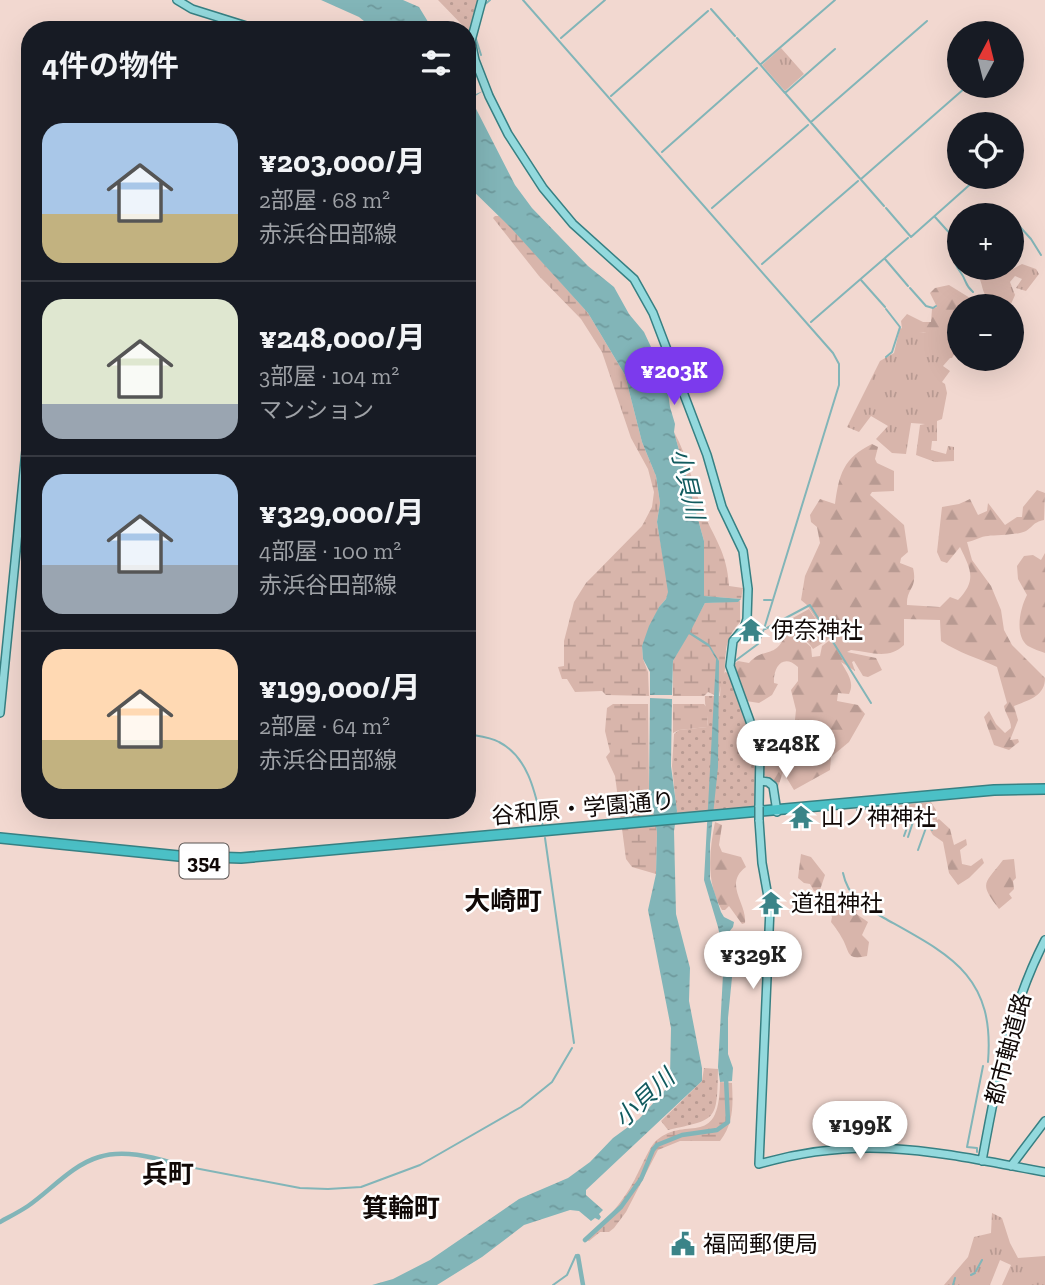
<!DOCTYPE html>
<html lang="ja">
<head>
<meta charset="utf-8">
<style>
	:root { --surface:#171b24; --page:#242831; --text:#f1f3f6; --muted:#9ea1a6; --line:#363941; --accent:#7c3aed }
	body { margin:0; font-family:"Zilla Slab","Noto Sans JP",serif; background:var(--page); color:var(--text); height:100vh; display:flex; flex-direction:column; font-size:26px; white-space:nowrap }
	* { box-sizing:border-box; margin:0 }
	p { font-size:23px; color:var(--muted) }
	.icon { flex:none; width:38px; height:38px; fill:none; stroke:currentColor; stroke-width:2; stroke-linecap:round; stroke-linejoin:round }
	.map { position:relative; flex:1; overflow:hidden }
	.sheet { position:absolute; left:21px; top:21px; width:455px; height:798px; display:flex; flex-direction:column; background:var(--surface); border-radius:28px; box-shadow:0 7px 28px #0002 }
	.sheet>* { flex:none }
	.needle { width:46px; rotate:7deg }
	.controls { position:absolute; left:947px; top:21px; display:grid; gap:14px }
	.controls a { display:grid; place-items:center; width:77px; height:77px; border-radius:50%; background:var(--surface); box-shadow:0 7px 28px #0002; font-size:35px }
	.price { position:absolute; translate:-50% -60px; padding:0 16px; border-radius:24px; background:#fff; color:#222; font-size:23px; line-height:46px; filter:drop-shadow(0 2px 4px #0008) }
	.price::after { content:''; position:absolute; left:50%; top:42px; width:21px; height:16px; margin-left:-10px; background:inherit; clip-path:polygon(0 0,100% 0,50% 100%) }
	.price.on { background:var(--accent); color:#fff }
	ul { padding:0; list-style:none }
	li { display:flex; align-items:center; gap:21px; height:175px; padding:0 21px }
	li+li { border-top:2px solid var(--line) }
	li span { display:grid; place-items:center; flex:none; width:196px; height:140px; border-radius:21px; color:#555 }
	li>.icon { margin-inline-start:auto }
	span .icon { width:84px; height:84px; fill:#fffc; stroke-width:1 }
	li b { font-size:30px }
	h2 { display:flex; justify-content:space-between; align-items:center; height:84px; padding:0 21px; font-size:30px }
	.map>svg:first-child { display:block }
	.grass { fill:url(#grass-tufts) }
	.forest { fill:url(#forest-firs) }
	.wetland { fill:url(#wetland-marsh) }
	.park { fill:url(#park-dots) }
	.water { fill:url(#water-ripples) }
	.lines { fill:none; stroke-linecap:round; stroke-linejoin:round }
	.stream { stroke:#82b5b8; stroke-width:2 }
	.river { stroke:#82b5b8; stroke-width:4.5 }
	.major-casing { stroke:#378083; stroke-width:10 }
	.highway-casing { stroke:#378083; stroke-width:12 }
	.major { stroke:#93d9dd; stroke-width:7 }
	.highway { stroke:#4bc0c6; stroke-width:9 }
	.major-bridge-casing { stroke:#378083; stroke-width:10; stroke-linecap:butt }
	.major-bridge { stroke:#93d9dd; stroke-width:7 }
	.labels { text-anchor:middle; dominant-baseline:central; stroke-width:5; stroke-linejoin:round; paint-order:stroke }
	.shield { fill:#fff; stroke:#585351; stroke-width:2 }
	.shield-label { font-size:21px; font-weight:bold; fill:#110907 }
	.poi-label { font-size:23px; fill:#110907; stroke:#fff; text-anchor:start }
	.street-label { font-size:23px; fill:#110907; stroke:#fff }
	.water-label { font-size:24px; font-style:italic; fill:#115a5e; stroke:#fff }
	.quarter-label { font-size:26px; font-weight:bold; fill:#110907; stroke:#fff }
</style>
</head>
<body>
<div class="map">
<svg width="1045" height="1285" viewBox="0 0 1045 1285">
	<defs>
		<pattern id="grass-tufts" width="24" height="20" patternUnits="userSpaceOnUse" patternTransform="scale(1.75)"><rect width="24" height="20" fill="#d8b5ab"/><path d="M3 7l-1-3M5 7V3M7 7l1-3M15 17l-1-3M17 17v-4M19 17l1-3" fill="none" stroke="#b89a92"/></pattern>
		<pattern id="forest-firs" width="22" height="20" patternUnits="userSpaceOnUse" patternTransform="scale(1.75)"><rect width="22" height="20" fill="#d8b5ab"/><path d="M5 1l3.5 6h-7zM16 11l3.5 6h-7z" fill="#b89a92"/></pattern>
		<pattern id="wetland-marsh" width="20" height="14" patternUnits="userSpaceOnUse" patternTransform="scale(1.75)"><rect width="20" height="14" fill="#d8b5ab"/><path d="M1 5h8M5 5V1M11 12h8M15 12V8" fill="none" stroke="#b89a92"/></pattern>
		<pattern id="park-dots" width="8" height="8" patternUnits="userSpaceOnUse" patternTransform="scale(1.75)"><rect width="8" height="8" fill="#d8b5ab"/><path d="M2 2h.1M6 6h.1" fill="none" stroke="#b89a92" stroke-width="1.8" stroke-linecap="round"/></pattern>
		<pattern id="water-ripples" width="26" height="14" patternUnits="userSpaceOnUse" patternTransform="scale(1.75)"><rect width="26" height="14" fill="#82b5b8"/><path d="M2 4q2-2 4 0t4 0M15 11q2-2 4 0t4 0" fill="none" stroke="#6f9a9d"/></pattern>
	</defs>
	<rect width="100%" height="100%" fill="#f2d8d0"/>
	<path class="grass" d="M781,48L804,74L785,91L762,65Z
		M1022,264L1036,269L1039,274L1026,291L1016,288L1022,279L1015,276L1010,282L1015,295L1011,304L1013,306L1012,309V306C971,305 991,279 970,269L984,268L985,274L993,272V268H996L997,272L1003,270L1007,272Z
		M959,322V346L952,358H950L943,366L950,371L942,382L945,384L947,393L942,419L937,421V441H932L931,450L946,454L948,446L954,447V461L935,462L916,455L920,425L925,424L911,423L906,454L892,453L876,439L888,426L871,416L859,432L847,427L880,361L894,353L900,328L923,333Z
		M809,609L829,639L813,649C806,636 786,632 771,630Z
		M931,802L936,810L937,820H924L925,822L883,807Z
		M992,1213L1002,1218L1010,1243L1018,1258L1045,1256V1285H1002L1011,1265L1000,1260L990,1285H944L968,1257L974,1237L991,1233Z"/>
	<path class="forest" d="M949,285L983,306H959V322C944,328 917,339 902,329L901,321L907,314L923,322H931L932,309L937,307L930,293L935,288Z
		M872,444L878,447L875,459L877,463L894,471V491L872,492L870,495L904,525L908,552L901,558L900,563L913,568C918,589 906,588 907,605L940,607L950,597L958,600C977,580 971,570 960,547L947,563L941,561L937,552L942,507L959,504L970,499L978,515L987,511L988,503L1005,525L1017,517H1022L1023,507L1037,490L1045,493L1044,520C1032,523 1035,525 1026,531C1019,535 996,535 988,536C981,536 974,541 967,542L972,560L991,586L1001,610L1004,630L1012,645L1045,678C1045,696 1029,700 1014,706L1018,720L1010,740L1018,739L1019,742L1009,750L994,745L984,717L989,711L996,724L1005,733L1011,728C1011,719 1005,714 1004,706L1007,703L997,667C978,658 959,653 941,641L940,620L904,619V645C889,660 870,652 851,650L847,652L876,658L882,670L868,677L863,676L854,661L852,662L855,671L841,662C847,673 855,682 849,694L838,693L837,701L858,705L865,714L849,742L831,757L830,770L794,790L783,772L778,787L763,774L764,760L778,754L794,756L800,748L812,750L815,743L794,729L796,710L791,690L798,681V667C783,653 773,667 774,683L778,684L772,695L759,703L746,701L737,684L733,665L738,661L749,663C764,646 776,660 786,633L796,634L811,647L812,657L820,656L822,646L830,640L807,605L801,600L805,576L820,543L817,527L811,522L810,515L820,499L835,504C839,475 843,458 872,444Z
		M1045,553V653C1040,651 1033,649 1028,646C1014,636 1020,608 1027,595L1018,579L1017,566L1024,556L1033,555L1041,560Z
		M939,819L950,829L954,845L966,839L967,845L960,850L962,864L971,866L982,858L984,863L969,878L958,885L949,873L943,842L933,835L924,820L932,822Z
		M715,822L722,825L719,845L722,852L741,857L746,867C723,884 747,903 745,923L742,924L729,906L725,910H722C706,883 709,852 715,822Z
		M801,854L811,857L825,875L820,890L814,891L810,884L804,883L798,878Z
		M1014,859L1016,878L1013,881L1014,889L1009,894L1012,898L999,909C978,882 985,884 1003,860Z
		M856,897L862,902L872,903L875,909L862,905L855,913L868,922L862,935L869,942L867,956C846,961 850,952 842,938C839,932 835,927 831,922L832,917L826,906C837,906 845,899 856,897Z"/>
	<path class="wetland" d="M495,216H499L511,227L588,313L625,375L642,442L656,476L660,503L657,522L669,592L666,599L659,607L642,646L643,659L648,672L649,696L606,695L602,691L575,692L567,679H562L558,667L564,666V641L574,602L586,583L642,526L652,507L654,492L648,469L631,438L602,352L581,319L539,276L493,218Z
		M674,432C688,457 692,483 702,509C714,539 727,551 729,586L743,588L741,599L704,596V541Z
		M740,601V622C726,638 725,649 725,669C724,677 720,687 719,697L708,692L704,696H673V661L705,603Z
		M613,704H648L649,791L657,832L656,874L632,867L626,859L615,776L606,757L610,752L605,731L607,708Z
		M673,704H704L708,709L707,727L679,730L673,733Z
		M720,1082L732,1083C733,1105 734,1123 720,1141H680L658,1150L626,1212L614,1228L609,1232H600L589,1241L584,1239C591,1231 600,1225 608,1217C615,1210 622,1200 628,1191C637,1178 646,1153 654,1143C684,1112 719,1153 720,1082Z"/>
	<path class="park" d="M438,0H482L472,35L467,34V30Z
		M725,672L729,673L758,753L756,773L758,777L757,808L677,815L672,766L674,734L679,730L707,727C709,714 704,706 705,696H720L721,679Z
		M704,1068L718,1069C717,1122 717,1119 668,1130L661,1121L702,1081Z"/>
	<path class="water" d="M321,0H403L419,7L433,30H375L359,17Z
		M467,88L471,96L483,91L471,99L515,185L532,208L588,266L614,287L629,314L644,332L666,379L670,407L675,424L674,432L704,541V596L741,599L738,602L705,603L690,632L709,644L719,661L718,767L710,844V879L721,912L724,917L734,922L733,927L729,932L734,957L728,1018V1054L733,1068L732,1081L720,1082L718,1067L724,956L718,927L704,880L716,659L709,647L689,634L673,661L672,695H650V672L643,659L642,646L649,626L659,607L666,599L668,592L657,522L660,503L656,476L642,442L625,375L588,313L511,228L467,185Z
		M650,698L672,699L671,766L677,811L674,831L676,914L690,968L689,1001L702,1068V1081L586,1190V1195L603,1210L599,1214L601,1217L599,1220L595,1218L591,1221L579,1211L570,1210L524,1225L482,1257L437,1285H372L393,1279L430,1260L519,1199L568,1178L590,1162L613,1138L639,1119L665,1090L670,1077L671,1028L648,910L656,874L657,832L649,791Z"/>
	<g class="lines">
		<path class="stream" d="M523,0L833,353L839,364V385L764,629L758,644L735,661
			M483,6L490,0
			M711,9L735,36
			M561,38L605,0
			M737,38L785,93L835,49
			M476,39L481,55
			M761,64L835,0
			M786,94L835,150
			M611,96L708,11
			M811,122L927,21
			M836,151L884,206
			M662,152L757,68
			M1012,166H1014
			M978,177L981,186L984,188L989,185L990,177
			M861,179L965,88
			M712,208L808,125
			M886,208L911,237L975,180
			M972,215L975,206L1003,215
			M935,217L954,238
			M1012,218L1031,239L1041,255
			M959,236C949,251 951,259 961,273C967,281 964,284 973,292
			M885,259L908,286
			M762,264L858,181
			M861,280L885,307
			M910,288L926,306L933,308L936,306
			M811,322L908,238
			M886,357L892,352L900,327L886,309
			M764,600H771
			M765,629L810,605L871,703
			M467,734C477,736 490,737 499,742C530,758 536,797 543,827
			M883,808L928,824L932,830
			M857,810L881,807
			M904,836L909,822
			M908,837L913,822L909,820
			M545,838L574,1043
			M918,850L927,825
			M843,873C848,897 864,907 884,918C950,955 995,975 988,1062
			M977,1152V1148L967,1147L983,1066
			M184,1166L300,1188L328,1189L361,1187L420,1165L521,1107L552,1082L572,1048
			M976,1271L982,1260
			M971,1275L975,1273
			M553,1285L567,1275L576,1255
			M953,1285L955,1278"/>
		<path class="river" d="M0,1222C9,1217 19,1212 28,1206C51,1190 72,1165 99,1157C126,1148 158,1159 184,1166
			M585,1240L621,1207L641,1179L653,1150L657,1145L682,1135L717,1130L728,1122L726,1078
			M578,1256L583,1285"/>
		<g class="major-casing">
			<path id="major" d="M177,0L192,9L259,30
				M482,0L471,41L475,60L489,96L508,134L543,188L573,224L634,279L653,313L707,455L722,507L743,551L748,589L747,619L744,628L733,641L730,666L760,749L759,807
				M0,713L30,410
				M761,781L768,782L773,786L777,812
				M759,820L762,863L770,908L759,1164C865,1133 941,1153 1045,1172
				M982,1161C996,1084 1009,1010 1045,940
				M1011,1166L1045,1121"/>
		</g>
		<g class="highway-casing">
			<path id="highway" d="M0,838L179,856L241,858L994,790L1045,789"/>
		</g>
		<use href="#major" class="major"/>
		<use href="#highway" class="highway"/>
		<g class="major-bridge-casing">
			<path id="major-bridge" d="M759,820V807"/>
		</g>
		<use href="#major-bridge" class="major-bridge"/>
	</g>
	<defs>
		<g id="temple-bare" transform="scale(1.89)"><path d="M0-6L5-2H3V0L6.5 2.5H4V6H1.5V3h-3V6H-4V2.5H-6.5L-3 0V-2H-5Z" fill="#3b8488" stroke="#fff" stroke-width="2.5" paint-order="stroke"/></g>
		<g id="civic-bare" transform="scale(1.89)"><path d="M-.6-6.5H3V-4.5H.6V-3L4-1V1h2V6H-6V1h2V-1L-.6-3ZM-1.2 2.5V6h2.4V2.5Z" fill="#3b8488" stroke="#fff" stroke-width="2.5" paint-order="stroke"/></g>
	</defs>
	<g fill-rule="evenodd">
		<use href="#temple-bare" x="751" y="630"/>
		<use href="#temple-bare" x="801" y="817"/>
		<use href="#temple-bare" x="771" y="903"/>
		<use href="#civic-bare" x="683" y="1244"/>
	</g>
	<g class="labels">
		<rect class="shield" x="179.5" y="843.5" width="49" height="35" rx="5"/>
		<g class="shield-label">
			<text x="204" y="861">354</text>
		</g>
		<g class="poi-label">
			<text x="771" y="630">伊奈神社</text>
			<text x="821" y="817">山ノ神神社</text>
			<text x="791" y="903">道祖神社</text>
			<text x="703" y="1244">福岡郵便局</text>
		</g>
		<g class="street-label">
			<text transform="translate(583 808) rotate(-5)">谷和原・学園通り</text>
			<text transform="translate(1008 1049) rotate(-75)">都市軸道路</text>
		</g>
		<g class="water-label">
			<text transform="translate(688 484) rotate(77)">小貝川</text>
			<text transform="translate(644 1098) rotate(-43)">小貝川</text>
		</g>
		<g class="quarter-label">
			<text x="503" y="901">大崎町</text>
			<text x="168" y="1174">兵町</text>
			<text x="401" y="1208">箕輪町</text>
		</g>
	</g>
</svg>
<div class="controls">
<a><svg class="needle" viewBox="-14 -14 28 28"><path d="M0-13l5 13h-10z" fill="#e53935"/><path d="M0 13l5-13h-10z" fill="#9ea1a6"/></svg></a>
<a><svg class="icon" aria-label="locate" viewBox="0 0 24 24"><circle cx="12" cy="12" r="6"/><path d="M12 2v4M12 18v4M2 12h4M18 12h4"/></svg></a>
<a>+</a>
<a>−</a>
</div>
<b class="price on" style="left:674px;top:407px">¥203K</b>
<b class="price" style="left:786px;top:780px">¥248K</b>
<b class="price" style="left:753px;top:991px">¥329K</b>
<b class="price" style="left:860px;top:1161px">¥199K</b>
<section class="sheet">
<h2>4件の物件<svg class="icon" aria-label="filters" viewBox="0 0 24 24"><path d="M4 7h16M4 17h16"/><circle cx="9" cy="7" r="2"/><circle cx="15" cy="17" r="2"/></svg></h2>
<ul>
<li><span style="background:linear-gradient(#a9c7e8 65%,#c2b280 0)"><svg class="icon" aria-label="home" viewBox="0 0 24 24"><path d="M3 11l9-7 9 7M6 9v11h12V9"/></svg></span><div><b>¥203,000/月</b><p>2部屋 · 68 m²</p><p>赤浜谷田部線</p></div></li>
<li><span style="background:linear-gradient(#dfe7d0 75%,#9aa5b1 0)"><svg class="icon" aria-label="home" viewBox="0 0 24 24"><path d="M3 11l9-7 9 7M6 9v11h12V9"/></svg></span><div><b>¥248,000/月</b><p>3部屋 · 104 m²</p><p>マンション</p></div></li>
<li><span style="background:linear-gradient(#a9c7e8 65%,#9aa5b1 0)"><svg class="icon" aria-label="home" viewBox="0 0 24 24"><path d="M3 11l9-7 9 7M6 9v11h12V9"/></svg></span><div><b>¥329,000/月</b><p>4部屋 · 100 m²</p><p>赤浜谷田部線</p></div></li>
<li><span style="background:linear-gradient(#ffd9b3 65%,#c2b280 0)"><svg class="icon" aria-label="home" viewBox="0 0 24 24"><path d="M3 11l9-7 9 7M6 9v11h12V9"/></svg></span><div><b>¥199,000/月</b><p>2部屋 · 64 m²</p><p>赤浜谷田部線</p></div></li>
</ul>
</section>
</div>
</body>
</html>
